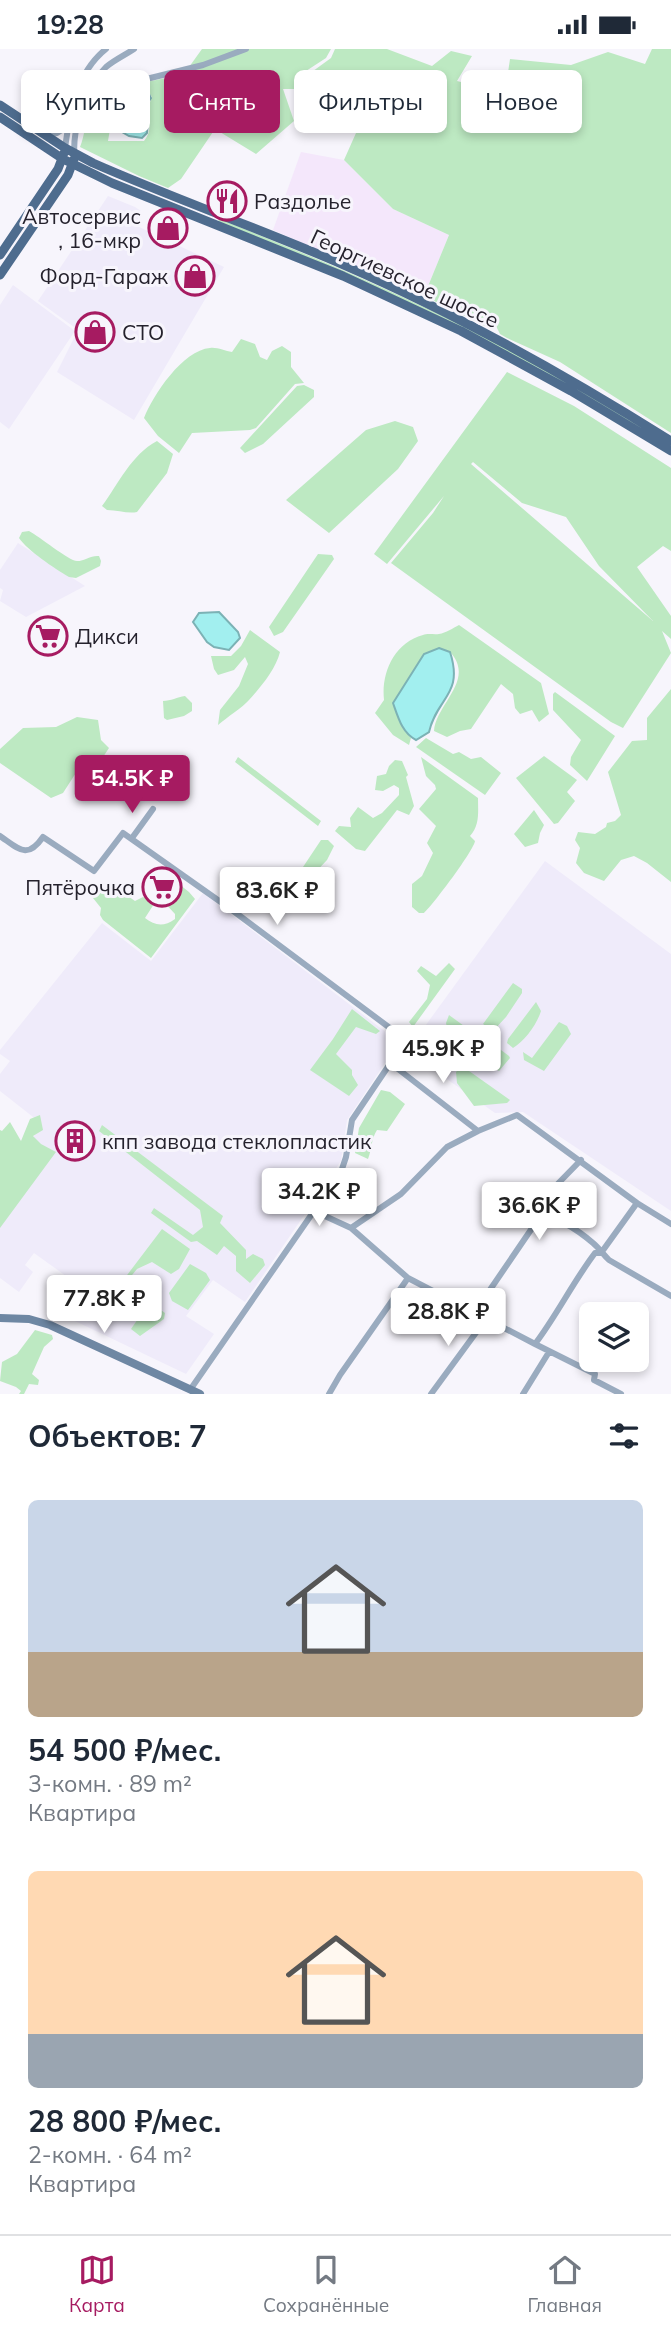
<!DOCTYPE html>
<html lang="ru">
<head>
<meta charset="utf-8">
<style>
	:root { --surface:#fff; --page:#f6f6f7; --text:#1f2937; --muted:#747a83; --line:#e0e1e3; --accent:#a61b61 }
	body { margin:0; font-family:Mulish,sans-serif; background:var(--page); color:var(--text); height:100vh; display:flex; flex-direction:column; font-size:26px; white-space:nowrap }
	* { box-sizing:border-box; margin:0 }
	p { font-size:23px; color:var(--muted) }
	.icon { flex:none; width:38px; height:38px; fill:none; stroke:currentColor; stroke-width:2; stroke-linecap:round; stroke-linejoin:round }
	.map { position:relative; height:1345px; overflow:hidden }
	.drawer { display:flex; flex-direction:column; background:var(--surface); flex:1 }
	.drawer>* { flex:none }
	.banner { position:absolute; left:21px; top:21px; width:630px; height:63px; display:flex; gap:14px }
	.tools { position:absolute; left:579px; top:1253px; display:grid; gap:14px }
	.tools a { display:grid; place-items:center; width:70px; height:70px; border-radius:10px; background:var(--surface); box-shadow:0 4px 10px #0003; font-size:35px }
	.price { position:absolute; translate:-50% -60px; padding:0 16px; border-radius:7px; background:#fff; color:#222; font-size:23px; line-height:46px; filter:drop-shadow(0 2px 4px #0008) }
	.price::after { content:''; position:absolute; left:50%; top:42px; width:21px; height:16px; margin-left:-10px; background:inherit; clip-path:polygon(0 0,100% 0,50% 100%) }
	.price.on { background:var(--accent); color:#fff }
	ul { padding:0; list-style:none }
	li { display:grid; align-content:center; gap:14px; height:371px; padding:0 28px }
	li span { display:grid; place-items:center; height:217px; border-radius:10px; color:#555 }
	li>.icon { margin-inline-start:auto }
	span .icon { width:126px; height:126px; fill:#fffc; stroke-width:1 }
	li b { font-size:30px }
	h2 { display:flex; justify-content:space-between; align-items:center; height:84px; padding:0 28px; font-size:30px }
	.pill { padding:0 24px; border-radius:10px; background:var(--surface); box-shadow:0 4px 10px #0003; font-size:24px; line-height:63px }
	.pill.on { background:var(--accent); color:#fff }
	.status { display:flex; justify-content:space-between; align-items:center; height:49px; padding:0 35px; background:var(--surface); direction:ltr }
	.status svg { height:19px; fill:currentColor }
	.menu { display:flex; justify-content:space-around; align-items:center; height:98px; border-top:2px solid var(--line); background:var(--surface); font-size:19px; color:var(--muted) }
	.menu a { display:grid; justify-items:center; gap:4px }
	.menu .on { color:var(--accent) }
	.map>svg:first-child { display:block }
	.commercial { fill:#f4e7fb }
	.built { fill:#efebfa }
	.green { fill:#bde9c2; fill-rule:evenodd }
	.water { fill:#a2efef; stroke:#7cb2b5; stroke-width:2 }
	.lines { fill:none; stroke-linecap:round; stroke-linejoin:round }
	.minor { stroke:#9aabbf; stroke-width:6 }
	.secondary { stroke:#6e87a3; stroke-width:8 }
	.primary { stroke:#4e6c8e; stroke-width:9 }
	.labels { text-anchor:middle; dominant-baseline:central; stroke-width:6; stroke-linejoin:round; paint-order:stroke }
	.poi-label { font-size:21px; fill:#25222d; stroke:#f7f5fc; text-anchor:start }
	.street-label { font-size:21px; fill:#25222d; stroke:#f7f5fc }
</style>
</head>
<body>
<div class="status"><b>19:28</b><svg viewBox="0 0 49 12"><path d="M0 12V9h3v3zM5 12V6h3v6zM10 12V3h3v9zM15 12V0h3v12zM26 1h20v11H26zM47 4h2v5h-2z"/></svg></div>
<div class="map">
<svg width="671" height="1345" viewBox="0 0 671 1345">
	<rect width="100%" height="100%" fill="#f7f5fc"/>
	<path class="commercial" d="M301,103L344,111L393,160L449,186L424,247L273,181Z"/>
	<path class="built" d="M108,147L135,158L141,162L135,176L224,218L134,371L57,323L78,281L38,252Z
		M13,236L75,282L9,380L0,373V256Z
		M18,494L85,537L26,568L0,552L3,541L0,539V521Z
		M545,812L671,905V1162L523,1063L495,1064L407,1002Z
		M203,844L399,993L347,1071L341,1112L245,1253L213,1231L186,1267L214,1285L186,1325L75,1272L91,1245L34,1204L25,1216L33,1223L19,1243L0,1229V1166L28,1096L42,1075L0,1042V1025L10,1012L0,1005V1001L102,874L151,912Z"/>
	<path class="green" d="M202,0H331L326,9L306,22L298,40H283L294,72L256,105L215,80L181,130L168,139L139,127L80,98C85,86 85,73 90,59L93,62L99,56L108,58L112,68L108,92H144C151,83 151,75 145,66L152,48L142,34L184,25Z
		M335,0H387L432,17L451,2L472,7L457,32L505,44L510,10L571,16L608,3L645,15L652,0H671V384L560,313L507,289L500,285L496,277L489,279L424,247L449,186L393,160L344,111L356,84L327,50L300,44L309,25L331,9Z
		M219,170C313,207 406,247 496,294C556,325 613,362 671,396V399L538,319L218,173Z
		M241,290L255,295L260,308L267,311L272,302L282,297L291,303V318L304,334L295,335L256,379L250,381L192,384L179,404L158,387L144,369C153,346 183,301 210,299C217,298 225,302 232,303Z
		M507,323L574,357L671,419V502L663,497L637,518L671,567V590L662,582L671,604L623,679L611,673L391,514L433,464L444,447L387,515L374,505ZM473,413L522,454L566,468L599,517L653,572L471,415Z
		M304,336L314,341V348L263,395L245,404L240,399L297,337Z
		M395,372L413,378L418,392L398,420L329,484L286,451L366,381Z
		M157,392L173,405L167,424L137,463C128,465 118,461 107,461L102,457C119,434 131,406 157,392Z
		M29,482C39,487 69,512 77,512C85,512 91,506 99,507L101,512L100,517L76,529L69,528C54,519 28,502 19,489L22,483Z
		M318,505L332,506L334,510L283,583L274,587L269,578Z
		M459,576L541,634L549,665L539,673L532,661L520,665L515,659L513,645L501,635L471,680L460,682L447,688L434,682C436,655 476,631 450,603L403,679L411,689L409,696L393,686L375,664L384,651C381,624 394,594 423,586C428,584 434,586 439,585C446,584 453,579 459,576Z
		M250,581L280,603C276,620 260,639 249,651C243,658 226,669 218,676L220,661L239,637L248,615L245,608L234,621L218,626L214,620L211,607H231L241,597Z
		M671,640V833L647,814L634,807L621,811L604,832L584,824L576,814L580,799L575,791L578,783L595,785L606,778L607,774L615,772L621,766L608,723L632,692L647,691V669Z
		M555,643L615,687L587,732L570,716L571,708L581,691L553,661V645Z
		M185,647L192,654V662L184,667L167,671L164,669L163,652C171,652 177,648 185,647Z
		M77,668L98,671L101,691L109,699L99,714L81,716L63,744L51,749L0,714V700L23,679L56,678Z
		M426,689L453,705L459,703L471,710L481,708L501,724L485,746L416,698Z
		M544,707L577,731L567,743L575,752L558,774L554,775L516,729Z
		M238,708L321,772L318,777L235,713Z
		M421,708L478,749C478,763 480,776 470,787L475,792C474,801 433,856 424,864H419L412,858V835L422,827L433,804L427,794L436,777L419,760L436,740L435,736L426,727Z
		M395,711L402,712L408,726L406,728L414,757L409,766L397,761L365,802L356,800L335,782L339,777L351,778L350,769L358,758L373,769L382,764L399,746V739L394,736L383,742L375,741L377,727L386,725L389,717Z
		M534,761L544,776L540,784L538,794L525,798L514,785Z
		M321,791H328L334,797L327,811L310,829L301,821Z
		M175,832L189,843L195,850L151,909L103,871L100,866L101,859L93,849L99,838L109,834L135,852L143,848L154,855L145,869C155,877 164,878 175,870V865L162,851Z
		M449,914L455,920L413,978L409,973L427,950L430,936L417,922L421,917L436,927Z
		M513,934L522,940V944L506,968L493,982L483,975Z
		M536,953L541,962C537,975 525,992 513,999L507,994L508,990Z
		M352,960L380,982L376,985L356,978L336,1005L352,1021V1026L358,1036L349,1047L310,1021L333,990Z
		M449,966L482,990L477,997L468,998L461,989L449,988L446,974Z
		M559,973L567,977L571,985L544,1022L524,1011L523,1003L532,1009Z
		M489,992L509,1007L510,1009L499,1022L479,1008Z
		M462,1017L510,1051L507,1054L474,1057L457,1034L456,1023Z
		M381,1041L390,1043L405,1055L387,1082L377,1081C371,1090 372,1100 368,1110L355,1104L359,1079Z
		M40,1066L43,1081L33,1087L41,1095L56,1103L0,1179V1081L2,1082L10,1073L21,1092L30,1070Z
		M102,1076L223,1167L220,1174L246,1201V1210L253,1205L263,1210L265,1216L250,1234L236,1222V1207L224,1197L217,1206L197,1192L191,1193L151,1164L154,1159L193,1186L203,1178L200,1161L99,1082Z
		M162,1180L190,1200L179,1220L171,1225L152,1213L137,1220L128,1231L129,1238L165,1264L164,1270L140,1287L131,1280L142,1264L115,1242Z
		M190,1215L206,1224L210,1231L188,1261L172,1252L169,1244Z
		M35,1281L52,1286L53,1290L44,1298L32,1325L39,1331L38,1336L29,1335L24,1345H19L21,1342L16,1338L0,1332L2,1313L17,1305Z"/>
	<path class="water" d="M135,37C143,41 147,39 151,49L144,59L130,57L122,61L115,55V51L112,50V42L121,38Z
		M139,62L148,71L147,84L142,89L129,87L117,80L120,69Z
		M219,563L238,583L240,589L229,601L214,598L207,593L193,573L199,564Z
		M439,599L450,603C464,646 437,648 429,683L416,691C402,684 398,668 393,654L424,605Z"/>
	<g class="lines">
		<path class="minor" d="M89,41L106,40L203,16L246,0
			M45,86L57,84L68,77
			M65,99C70,63 76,24 106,0
			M74,104C74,74 84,40 106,18C114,11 125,6 134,0
			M0,787C19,800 27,811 43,788L94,822L123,784L232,861L406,991L352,1071L346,1108L341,1123L190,1341
			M132,789L153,760
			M389,1013L478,1082
			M637,1154L671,1175
			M314,1162L351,1179L408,1229L535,1295C557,1266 573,1233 595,1204H601L637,1154L517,1066L478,1082L447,1098L401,1145L351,1179
			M541,1166C559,1169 579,1182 593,1194C599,1199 603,1205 609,1211L671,1247
			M476,1264L481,1254L541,1166L542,1151L581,1111
			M535,1295L595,1325L594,1331L621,1345
			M329,1345L340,1326L408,1229
			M431,1345L486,1270
			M523,1345L549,1303"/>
		<path class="secondary" d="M0,1269L29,1270L50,1276L200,1345"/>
		<path class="primary" d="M0,56L65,99L93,114C175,150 261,180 344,216C457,265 566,326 671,392
			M0,68L63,110L112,134L343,227L461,282L571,342L671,402
			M0,206L58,120L64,104
			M0,226L68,126L74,110"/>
	</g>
	<defs>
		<g id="restaurant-ring" transform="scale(2.0125)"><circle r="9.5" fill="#f7f5fc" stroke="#a61b61" stroke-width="1.5"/><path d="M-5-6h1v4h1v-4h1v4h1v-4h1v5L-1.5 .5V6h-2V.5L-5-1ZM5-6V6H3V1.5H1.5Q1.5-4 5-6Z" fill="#a61b61"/></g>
		<g id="shop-ring" transform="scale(2.0125)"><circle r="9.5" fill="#f7f5fc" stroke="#a61b61" stroke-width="1.5"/><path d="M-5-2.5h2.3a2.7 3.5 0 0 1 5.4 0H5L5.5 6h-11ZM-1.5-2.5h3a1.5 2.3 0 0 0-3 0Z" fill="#a61b61"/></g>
		<g id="supermarket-ring" transform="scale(2.0125)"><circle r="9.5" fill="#f7f5fc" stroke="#a61b61" stroke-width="1.5"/><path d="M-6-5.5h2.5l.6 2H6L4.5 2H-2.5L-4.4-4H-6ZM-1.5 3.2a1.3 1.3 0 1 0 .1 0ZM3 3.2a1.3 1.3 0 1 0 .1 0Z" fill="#a61b61"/></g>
		<g id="building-ring" transform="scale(2.0125)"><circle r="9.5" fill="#f7f5fc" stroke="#a61b61" stroke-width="1.5"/><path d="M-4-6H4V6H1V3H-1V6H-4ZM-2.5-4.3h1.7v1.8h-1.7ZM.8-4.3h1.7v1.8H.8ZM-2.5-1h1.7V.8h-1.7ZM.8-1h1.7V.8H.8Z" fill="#a61b61"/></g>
	</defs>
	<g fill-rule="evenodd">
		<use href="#restaurant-ring" x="227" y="152"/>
		<use href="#shop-ring" x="168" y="179"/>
		<use href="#shop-ring" x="195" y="227"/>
		<use href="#shop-ring" x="95" y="283"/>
		<use href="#supermarket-ring" x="48" y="587"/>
		<use href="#supermarket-ring" x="162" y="838"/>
		<use href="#building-ring" x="75" y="1092"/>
	</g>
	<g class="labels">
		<g class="poi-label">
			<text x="254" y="152">Раздолье</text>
			<text x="141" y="167" text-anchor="end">Автосервис<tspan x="141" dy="24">, 16-мкр</tspan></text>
			<text x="168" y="227" text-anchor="end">Форд-Гараж</text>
			<text x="122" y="283">СТО</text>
			<text x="75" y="587">Дикси</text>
			<text x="135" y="838" text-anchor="end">Пятёрочка</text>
			<text x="102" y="1092">кпп завода стеклопластик</text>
		</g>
		<g class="street-label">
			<text transform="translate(405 229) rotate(25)">Георгиевское шоссе</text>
		</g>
	</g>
</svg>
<div class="tools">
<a><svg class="icon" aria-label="layers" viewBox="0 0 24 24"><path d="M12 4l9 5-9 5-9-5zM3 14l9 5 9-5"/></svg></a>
</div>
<b class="price on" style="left:132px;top:766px">54.5K ₽</b>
<b class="price" style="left:277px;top:878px">83.6K ₽</b>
<b class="price" style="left:443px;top:1036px">45.9K ₽</b>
<b class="price" style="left:319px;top:1179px">34.2K ₽</b>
<b class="price" style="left:539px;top:1193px">36.6K ₽</b>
<b class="price" style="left:104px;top:1286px">77.8K ₽</b>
<b class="price" style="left:448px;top:1299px">28.8K ₽</b>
<div class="banner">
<a class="pill">Купить</a>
<a class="pill on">Снять</a>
<a class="pill">Фильтры</a>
<a class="pill">Новое</a>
</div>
</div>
<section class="drawer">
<h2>Объектов: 7<svg class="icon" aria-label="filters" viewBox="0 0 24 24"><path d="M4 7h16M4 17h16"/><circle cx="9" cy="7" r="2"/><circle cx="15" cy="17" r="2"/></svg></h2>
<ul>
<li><span style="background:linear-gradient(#c9d6e8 70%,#b9a48a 0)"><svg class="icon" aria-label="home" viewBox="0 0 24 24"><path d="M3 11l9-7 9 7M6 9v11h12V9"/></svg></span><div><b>54 500 ₽/мес.</b><p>3-комн. · 89 m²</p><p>Квартира</p></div></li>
<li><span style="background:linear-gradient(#ffd9b3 75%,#9aa5b1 0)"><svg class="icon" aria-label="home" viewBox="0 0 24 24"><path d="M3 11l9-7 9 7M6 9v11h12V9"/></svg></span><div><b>28 800 ₽/мес.</b><p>2-комн. · 64 m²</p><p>Квартира</p></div></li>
</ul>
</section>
<nav class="menu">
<a class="on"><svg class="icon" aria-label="map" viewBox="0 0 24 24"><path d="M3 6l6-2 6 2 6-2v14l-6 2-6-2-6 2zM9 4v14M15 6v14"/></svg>Карта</a>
<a><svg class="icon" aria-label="saved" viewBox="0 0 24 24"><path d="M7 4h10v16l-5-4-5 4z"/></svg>Сохранённые</a>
<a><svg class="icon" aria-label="home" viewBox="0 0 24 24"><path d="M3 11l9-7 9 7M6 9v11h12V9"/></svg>Главная</a>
</nav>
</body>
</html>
